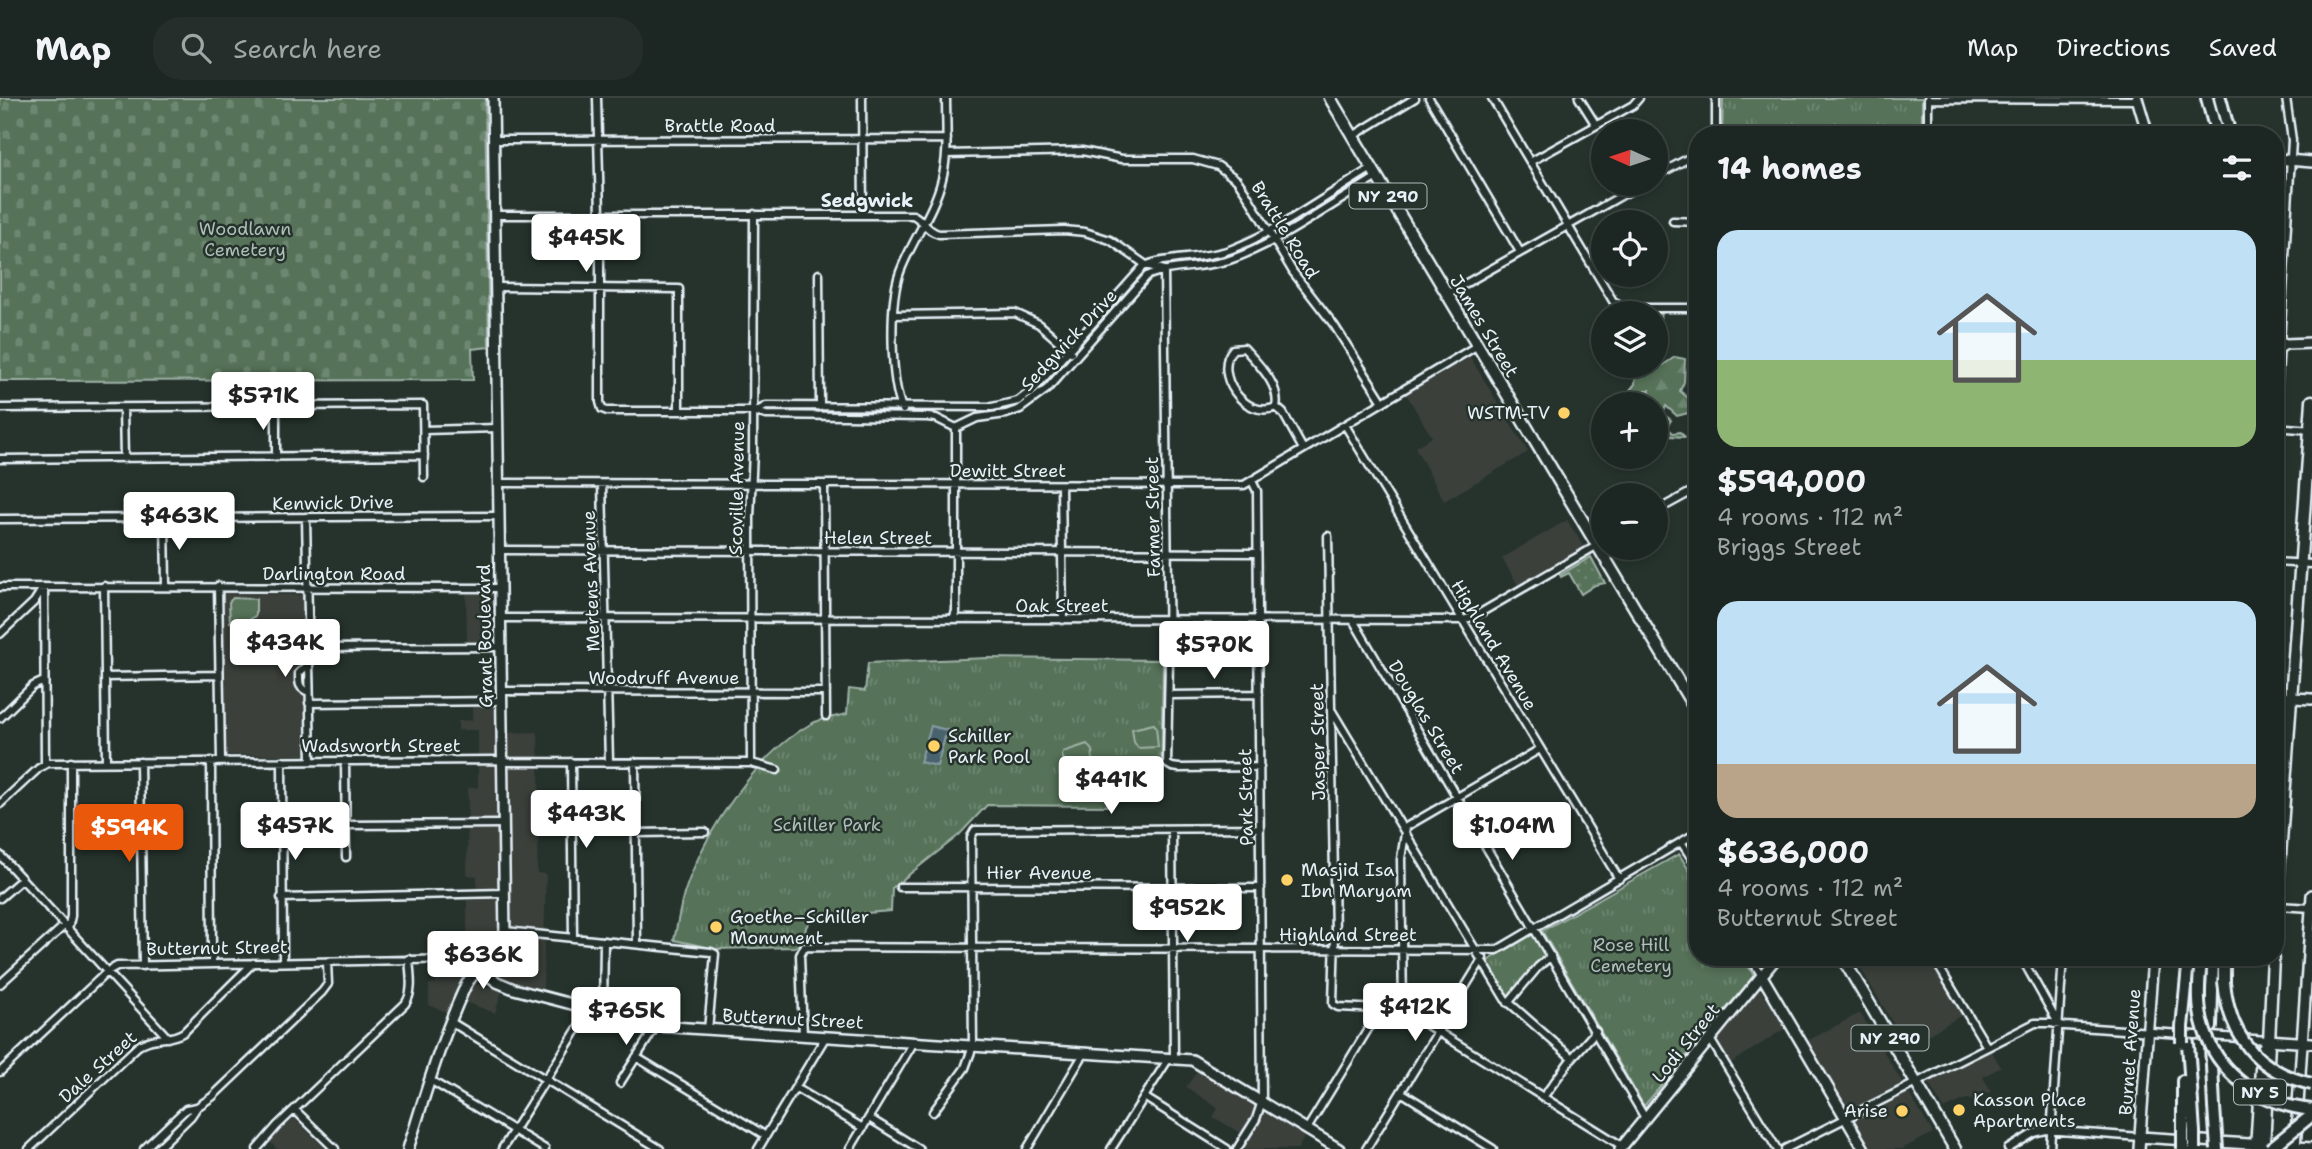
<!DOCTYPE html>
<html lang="en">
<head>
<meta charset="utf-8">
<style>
	:root { --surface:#1c2622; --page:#252e2a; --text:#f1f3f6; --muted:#a0a5a5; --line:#3a4340; --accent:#ea580c }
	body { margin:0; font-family:"Shantell Sans",sans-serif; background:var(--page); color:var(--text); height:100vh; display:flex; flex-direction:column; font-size:26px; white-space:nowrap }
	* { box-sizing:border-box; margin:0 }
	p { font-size:23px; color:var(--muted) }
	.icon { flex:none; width:38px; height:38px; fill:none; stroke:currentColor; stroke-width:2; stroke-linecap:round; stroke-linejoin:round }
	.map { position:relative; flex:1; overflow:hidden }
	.side { position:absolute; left:1689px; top:28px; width:595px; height:840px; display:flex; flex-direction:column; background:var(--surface); border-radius:28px; box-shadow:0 4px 10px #0003,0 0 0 2px var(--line) }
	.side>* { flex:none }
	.needle { width:46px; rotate:273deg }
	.fabs { position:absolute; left:1591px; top:21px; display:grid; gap:14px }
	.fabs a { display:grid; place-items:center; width:77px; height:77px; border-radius:50%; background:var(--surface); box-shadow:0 4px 10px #0003,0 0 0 2px var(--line); font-size:35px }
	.price { position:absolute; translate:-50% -60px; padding:0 16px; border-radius:7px; background:#fff; color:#222; font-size:23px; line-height:46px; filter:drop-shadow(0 2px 4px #0008) }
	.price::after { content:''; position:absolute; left:50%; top:42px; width:21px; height:16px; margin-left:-10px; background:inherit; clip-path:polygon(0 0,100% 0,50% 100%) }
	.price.on { background:var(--accent); color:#fff }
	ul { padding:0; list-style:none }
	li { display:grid; align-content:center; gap:14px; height:371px; padding:0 28px }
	li span { display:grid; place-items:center; height:217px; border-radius:21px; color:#555 }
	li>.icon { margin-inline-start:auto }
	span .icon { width:126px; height:126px; fill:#fffc; stroke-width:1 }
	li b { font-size:30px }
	h2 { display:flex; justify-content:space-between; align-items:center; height:84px; padding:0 28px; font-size:30px }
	header { display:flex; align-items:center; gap:42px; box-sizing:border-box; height:98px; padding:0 35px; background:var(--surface); border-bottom:2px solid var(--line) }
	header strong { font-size:33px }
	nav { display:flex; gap:38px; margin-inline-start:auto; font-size:24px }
	.search { width:490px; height:63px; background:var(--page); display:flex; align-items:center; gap:18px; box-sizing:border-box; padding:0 24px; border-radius:28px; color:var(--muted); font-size:26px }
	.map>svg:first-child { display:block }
	.built { fill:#3a3f3a }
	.grass { fill:url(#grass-dots); stroke:#9fb2a8; stroke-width:2 }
	.forest { fill:url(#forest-firs); stroke:#9fb2a8; stroke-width:2 }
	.cemetery { fill:url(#cemetery-stones); stroke:#9fb2a8; stroke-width:2 }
	.park { fill:url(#park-tufts); stroke:#9fb2a8; stroke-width:2 }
	.pitch { fill:#567259; stroke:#9fb2a8; stroke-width:2 }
	.water { fill:url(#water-ripples); stroke:#899ca5; stroke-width:2 }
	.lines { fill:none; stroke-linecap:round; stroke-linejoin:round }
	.street-casing { stroke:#e8f1f8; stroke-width:11 }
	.secondary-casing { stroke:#e8f1f8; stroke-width:14 }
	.primary-casing { stroke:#e8f1f8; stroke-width:15 }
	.highway-casing { stroke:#e8f1f8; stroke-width:16 }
	.street { stroke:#26332d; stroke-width:6 }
	.secondary { stroke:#26332d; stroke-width:9 }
	.primary { stroke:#26332d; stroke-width:10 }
	.highway { stroke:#26332d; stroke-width:10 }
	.highway-bridge-casing { stroke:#e8f1f8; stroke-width:16; stroke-linecap:butt }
	.highway-bridge { stroke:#26332d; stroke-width:10 }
	.poi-dot { fill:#ffd166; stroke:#26332d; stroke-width:2.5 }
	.labels { text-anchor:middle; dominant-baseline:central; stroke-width:5; stroke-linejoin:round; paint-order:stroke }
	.shield { fill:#26332d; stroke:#aeb8bb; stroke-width:2 }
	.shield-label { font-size:16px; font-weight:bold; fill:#e8f1f8 }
	.street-label { font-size:18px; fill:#e8f1f8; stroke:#26332d }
	.park-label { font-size:18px; fill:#aebeb8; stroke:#26332d }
	.poi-label { font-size:18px; fill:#e8f1f8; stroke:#26332d; text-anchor:start }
	.neighbourhood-label { font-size:19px; font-weight:bold; fill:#e8f1f8; stroke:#26332d }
</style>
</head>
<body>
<header>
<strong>Map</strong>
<div class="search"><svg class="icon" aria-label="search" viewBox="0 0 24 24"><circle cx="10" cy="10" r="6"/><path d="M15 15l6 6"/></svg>Search here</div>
<nav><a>Map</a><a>Directions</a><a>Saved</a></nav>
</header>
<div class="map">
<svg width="2312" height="1051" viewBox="0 0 2312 1051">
	<defs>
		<pattern id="grass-dots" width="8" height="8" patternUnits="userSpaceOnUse" patternTransform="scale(1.75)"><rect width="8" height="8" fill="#567259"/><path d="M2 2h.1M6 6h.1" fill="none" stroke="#6e8772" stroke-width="1.8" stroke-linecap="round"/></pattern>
		<pattern id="forest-firs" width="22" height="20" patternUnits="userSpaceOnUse" patternTransform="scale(1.75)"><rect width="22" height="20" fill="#567259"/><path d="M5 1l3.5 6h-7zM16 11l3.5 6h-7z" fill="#6e8772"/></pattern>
		<pattern id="cemetery-stones" width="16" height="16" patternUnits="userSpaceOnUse" patternTransform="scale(1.75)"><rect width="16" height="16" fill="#567259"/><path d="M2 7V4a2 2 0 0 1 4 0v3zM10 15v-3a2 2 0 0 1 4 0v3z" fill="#6e8772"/></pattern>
		<pattern id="park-tufts" width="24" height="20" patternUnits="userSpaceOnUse" patternTransform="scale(1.75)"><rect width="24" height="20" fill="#567259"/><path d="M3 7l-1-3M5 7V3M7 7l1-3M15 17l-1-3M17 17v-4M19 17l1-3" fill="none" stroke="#6e8772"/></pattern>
		<pattern id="water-ripples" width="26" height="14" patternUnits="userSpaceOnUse" patternTransform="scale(1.75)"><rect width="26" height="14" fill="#49646e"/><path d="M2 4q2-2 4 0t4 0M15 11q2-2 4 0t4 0" fill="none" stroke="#637b83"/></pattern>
	</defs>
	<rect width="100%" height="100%" fill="#26332d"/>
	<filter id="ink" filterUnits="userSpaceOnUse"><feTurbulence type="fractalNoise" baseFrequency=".0143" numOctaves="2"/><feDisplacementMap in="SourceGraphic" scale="14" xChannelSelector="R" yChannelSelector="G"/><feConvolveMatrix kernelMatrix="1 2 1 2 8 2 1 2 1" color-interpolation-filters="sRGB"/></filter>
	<g filter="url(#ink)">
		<path class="built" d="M1470,259L1528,354L1444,403L1415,349L1432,339L1406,296Z
			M1567,422L1584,449L1519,489L1502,460Z
			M223,495L303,497L305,657H225Z
			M466,496H493L494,547H467Z
			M494,599L495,635L538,634L540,705L537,775L546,776L543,891L506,881L479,865L462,881L448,915L429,907V886L436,885L437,858L467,857V802H477V778L467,777L468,690L478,689V632H458V623L472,622V601Z
			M1854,859H1927L1962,917L1907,949Z
			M477,886L502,893L495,915L465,904L470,890Z
			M1758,888L1786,930L1728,967L1715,943Z
			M1860,915L1933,1035L1902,1051H1870L1805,944Z
			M1991,952L2001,969L1983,979L1991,993L1973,1002L1966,1001L1944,1011L1928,984Z
			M1198,972L1305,1038L1298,1051H1243L1249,1040L1213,1019L1218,1010L1186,989Z
			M294,1020L326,1051H277L269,1043Z"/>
		<path class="grass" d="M1591,459L1605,485L1595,487L1581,496L1569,475L1561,479L1560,477Z"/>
		<path class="forest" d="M1656,216H1662L1657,227L1656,239L1661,248L1660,260L1663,267L1675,259L1685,261L1684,284L1680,293L1696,307L1688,315L1677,318L1666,308L1663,316L1671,322L1667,329L1673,335L1680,334L1685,339L1656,337V306H1648L1650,292H1646L1639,300L1629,296L1630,292L1635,286L1636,273L1629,268H1656Z"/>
		<path class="cemetery" d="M0,0H485L489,249L472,251L473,282L0,283Z"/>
		<path class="park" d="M1723,0H1922V37H1722Z
			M988,560L1163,562L1161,700L1108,699L1107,708L987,707L959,737L892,790L891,813L814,819L806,829L804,844L795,849L716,851L674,842C678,825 680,806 686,790C706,732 757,656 811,626C821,620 836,619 847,616L849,591L865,593L868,565Z
			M1679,756L1697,785L1698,859H1743L1754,878L1644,1008L1542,833Z
			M1533,835H1535L1546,857L1507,899L1486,864Z"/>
		<path class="pitch" d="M233,500L256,501V517L247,524H230L229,504Z
			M1154,626L1156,629L1158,649L1138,650L1134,644L1132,631Z
			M1087,646L1093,654L1091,672L1072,680L1062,658L1063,654Z"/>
		<path class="water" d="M931,628L947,632L937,668L920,664Z"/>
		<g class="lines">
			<g class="street-casing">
				<path id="street" d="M597,0L600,116V304L602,311L607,313H752L766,317L927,319L936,320L956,330L977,320L1006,316L1020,311L1047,291L1147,178C1171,167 1204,171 1232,161C1278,145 1334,105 1377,79
					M862,0L863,116
					M1429,0L1520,154
					M1492,0L1613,203L1626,210H1698
					M1579,0L1596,27
					M1716,0V37
					M1928,0V37
					M1928,1L2137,2
					M1353,38L1415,0
					M494,42L947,41
					M946,56L1082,53L1122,61H1193L1218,68L1237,82L1246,95L1293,174L1334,227L1383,304
					M1530,64L1633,7L1639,0
					M1656,78L1698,55
					M495,117H913C925,123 926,133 939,136L1064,132L1085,134L1110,142L1146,167L1164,172L1169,563L1167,666L1172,669L1179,670L1260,669
					M1673,123L1698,124
					M819,176L820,309
					M496,189L679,191V313
					M1447,196L1642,86
					M894,217L1015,215L1039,226L1071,254
					M276,309V359
					M1276,309C1245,323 1212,275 1233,251L1244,250C1257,265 1281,287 1276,309L1283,315L1303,351
					M0,310L423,307L424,379
					M123,310L124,361
					M903,312C890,283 889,204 900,174C912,142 934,114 942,81C949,55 946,26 946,0
					M757,313L766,308L992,309L1018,303L1035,290L1143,169C1164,158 1205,162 1232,151C1280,132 1327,97 1372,70
					M1345,327L1619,781
					M2275,329L2312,332
					M2275,330L2292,42L2286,0
					M424,332L498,330
					M0,361L424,357
					M499,385L1244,387L1478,247
					M602,386L609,664
					M824,387L826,618
					M1061,388L1063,522
					M1656,413L1698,390
					M306,419L311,663
					M165,420L166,488
					M0,421L499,418
					M1328,438L1335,836L1333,906L1338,909L1403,912L1622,1048
					M500,452L1257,455
					M2275,464L2312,466
					M104,488L106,664
					M218,488L221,663
					M0,489L500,490
					M44,489L45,666
					M500,520L1463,522L1475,518L1603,444
					M953,521L956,513V330
					M1353,522L1645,1020
					M0,536L34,504L43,490
					M309,550L501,549
					M105,579L219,577
					M501,593L826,594
					M309,594C298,590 299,585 299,575L309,566
					M1169,597L1259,596
					M309,605L502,603
					M1332,613L1505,901L1572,960
					M0,620L33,588L44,583
					M345,662L346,759
					M211,663L212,866
					M282,663L283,864
					M140,664L143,868
					M571,664L573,840
					M635,664L637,846
					M751,665L750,420L753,353L754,116
					M0,706L39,670L48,665L495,662L510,664L751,665L777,672
					M346,727L504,726
					M1172,731L1174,960
					M637,735L705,734
					M1681,744L1698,770
					M0,757L168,940
					M900,789L1261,790
					M0,800L22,781
					M281,800L505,795
					M2276,808L2312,810
					M68,831L71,818V664
					M505,833L711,854L715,856L708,932
					M1750,859L1762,878
					M1933,859L1987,949
					M2021,859L2058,925
					M0,886L65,827
					M1508,905L1538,869L1551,858
					M1403,912L1401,761L1406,729L1540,651
					M603,915L604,843
					M451,924L660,1051
					M803,938L800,857L804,849L1497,852L1698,734
					M1710,941L1777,1051
					M636,959L766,1038
					M0,974L108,873L117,868L460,861L479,870
					M430,982L545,1051
					M620,985L656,928
					M796,990L863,1030
					M1401,994L1493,1051
					M1544,998L1572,960L1596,933
					M1144,999L1227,1051
					M295,1012L335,1051
					M933,1014L965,970L973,948L971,739L975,732L1260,730
					M869,1020L919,1051
					M1307,1031L1381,910
					M29,1051L137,949C151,937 169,944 184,934L253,865
					M144,1051L186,1011L197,1009L212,999L322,894L328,886L327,864
					M157,1051L191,1018L197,1009
					M257,1051L277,1028L405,906C414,894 410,876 409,861
					M502,1051L590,911
					M758,1051L825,940
					M850,1051L914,944
					M1027,1051L1085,954
					M1111,1051L1169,960
					M1237,1051L1256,1021L1262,1003L1257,393L1252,383
					M1366,1051L1483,860
					M1785,1051L2035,925H2051L2065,928L2268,942
					M2008,1051L2034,1035L2046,1032L2140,1039
					M2050,1051L2063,859"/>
			</g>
			<g class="secondary-casing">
				<path id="secondary" d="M2137,0L2148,37
					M2275,61L2312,64
					M2275,253L2285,246L2312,245
					M2275,599L2312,601
					M479,870L497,884L514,891L656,928L1192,962L1339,1051
					M1762,878L1864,1051
					M2268,942L2312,945
					M2140,1039L2312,1050
					M408,1051C425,997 441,941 465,889C474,869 498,860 505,839L493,0
					M1620,1051L1777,859
					M2139,1051L2153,859
					M2295,1051L2312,797"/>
			</g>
			<g class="primary-casing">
				<path id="primary" d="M1330,0L1698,616
					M2275,829L2312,303
					M1842,859L1955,1051
					M2256,1051L2262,954L2268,942
					M2264,1051L2273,859"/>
			</g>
			<g class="highway-casing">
				<path id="highway" d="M2207,0L2217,37
					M2220,0L2230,37
					M2224,884V859
					M2182,929L2189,859
					M2211,929L2213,859
					M2188,945L2194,1034
					M2211,947L2214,1009
					M2183,983V1033"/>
			</g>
			<use href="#street" class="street"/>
			<use href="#secondary" class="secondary"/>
			<use href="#primary" class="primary"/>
			<use href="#highway" class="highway"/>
			<g class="highway-bridge-casing">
				<path id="highway-bridge" d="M2201,859C2200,877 2197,895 2200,913C2209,971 2256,1006 2312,1012
					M2224,884C2229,938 2258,974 2312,986
					M2182,945V929
					M2214,1009L2217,1051
					M2194,1034V1051
					M2183,1051V1033
					M2270,1051L2312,1017"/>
			</g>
			<use href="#highway-bridge" class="highway-bridge"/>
		</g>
	</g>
	<g class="poi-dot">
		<circle cx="1564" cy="315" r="7"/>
		<circle cx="934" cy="648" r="7"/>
		<circle cx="1287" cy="782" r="7"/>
		<circle cx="716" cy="829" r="7"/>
		<circle cx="1959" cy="1012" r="7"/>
		<circle cx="1902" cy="1013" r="7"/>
	</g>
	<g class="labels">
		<g class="shield">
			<rect x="1349.5" y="85.5" width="77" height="25" rx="5"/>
			<rect x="1851.5" y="927.5" width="77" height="25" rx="5"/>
			<rect x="2234" y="981.5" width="52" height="25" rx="5"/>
		</g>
		<g class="shield-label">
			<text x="1388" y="98">NY 290</text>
			<text x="1890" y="940">NY 290</text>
			<text x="2260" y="994">NY 5</text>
		</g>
		<g class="street-label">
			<text x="720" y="28">Brattle Road</text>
			<text transform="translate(1285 132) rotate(58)">Brattle Road</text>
			<text transform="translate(1484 228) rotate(59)">James Street</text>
			<text transform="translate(1069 242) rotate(-47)">Sedgwick Drive</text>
			<text x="1008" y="373">Dewitt Street</text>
			<text transform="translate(737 390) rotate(-89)">Scoville Avenue</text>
			<text transform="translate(333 405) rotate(-1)">Kenwick Drive</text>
			<text transform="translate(1153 419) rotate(-91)">Farmer Street</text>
			<text x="878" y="440">Helen Street</text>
			<text x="334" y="476">Darlington Road</text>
			<text transform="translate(591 483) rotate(-92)">Mertens Avenue</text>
			<text x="1062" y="508">Oak Street</text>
			<text transform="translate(485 538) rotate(-91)">Grant Boulevard</text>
			<text transform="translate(1494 547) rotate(59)">Highland Avenue</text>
			<text x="664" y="580">Woodruff Avenue</text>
			<text transform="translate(1426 619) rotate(59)">Douglas Street</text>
			<text transform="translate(1318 644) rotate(-91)">Jasper Street</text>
			<text x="381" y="648">Wadsworth Street</text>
			<text transform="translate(1246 699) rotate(-91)">Park Street</text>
			<text x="1039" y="775">Hier Avenue</text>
			<text x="1348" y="837">Highland Street</text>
			<text transform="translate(217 850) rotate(-1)">Butternut Street</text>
			<text transform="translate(793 921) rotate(3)">Butternut Street</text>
			<text transform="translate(1686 945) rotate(-51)">Lodi Street</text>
			<text transform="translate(2130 954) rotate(-86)">Burnet Avenue</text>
			<text transform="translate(98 969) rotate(-42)">Dale Street</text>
		</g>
		<g class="park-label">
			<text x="245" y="131">Woodlawn<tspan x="245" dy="21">Cemetery</tspan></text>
			<text x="827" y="727">Schiller Park</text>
			<text x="1631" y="847">Rose Hill<tspan x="1631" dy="21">Cemetery</tspan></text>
		</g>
		<g class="poi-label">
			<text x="1550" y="315" text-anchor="end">WSTM-TV</text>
			<text x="948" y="638">Schiller<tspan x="948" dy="21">Park Pool</tspan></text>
			<text x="1301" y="772">Masjid Isa<tspan x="1301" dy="21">Ibn Maryam</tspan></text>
			<text x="730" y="819">Goethe–Schiller<tspan x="730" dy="21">Monument</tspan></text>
			<text x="1973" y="1002">Kasson Place<tspan x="1973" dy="21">Apartments</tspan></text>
			<text x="1888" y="1013" text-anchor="end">Arise</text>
		</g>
		<g class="neighbourhood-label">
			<text x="867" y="102">Sedgwick</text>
		</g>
	</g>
</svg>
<div class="fabs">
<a><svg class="needle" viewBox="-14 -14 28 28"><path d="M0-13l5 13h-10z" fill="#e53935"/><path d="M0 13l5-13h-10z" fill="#a0a5a5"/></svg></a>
<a><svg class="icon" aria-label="locate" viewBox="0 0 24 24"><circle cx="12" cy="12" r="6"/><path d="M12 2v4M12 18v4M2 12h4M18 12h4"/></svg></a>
<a><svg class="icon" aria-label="layers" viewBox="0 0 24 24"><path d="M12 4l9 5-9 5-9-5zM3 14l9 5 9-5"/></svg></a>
<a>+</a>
<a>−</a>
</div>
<b class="price" style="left:586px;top:176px">$445K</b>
<b class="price" style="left:263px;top:334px">$571K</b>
<b class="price" style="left:179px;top:454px">$463K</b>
<b class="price" style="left:285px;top:581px">$434K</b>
<b class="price" style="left:1214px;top:583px">$570K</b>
<b class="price" style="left:1111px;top:718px">$441K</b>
<b class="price" style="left:586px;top:752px">$443K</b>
<b class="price" style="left:295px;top:764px">$457K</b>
<b class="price" style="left:1512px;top:764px">$1.04M</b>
<b class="price on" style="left:129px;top:766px">$594K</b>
<b class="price" style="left:1187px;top:846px">$952K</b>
<b class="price" style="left:483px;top:893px">$636K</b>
<b class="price" style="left:1415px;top:945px">$412K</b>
<b class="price" style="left:626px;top:949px">$765K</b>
<section class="side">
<h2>14 homes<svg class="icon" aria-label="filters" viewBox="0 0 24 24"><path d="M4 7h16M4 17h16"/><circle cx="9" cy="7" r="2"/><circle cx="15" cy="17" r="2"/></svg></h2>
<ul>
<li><span style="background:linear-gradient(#bfe0f5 60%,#8fb573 0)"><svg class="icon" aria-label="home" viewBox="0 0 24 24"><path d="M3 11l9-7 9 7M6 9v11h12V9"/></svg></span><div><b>$594,000</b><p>4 rooms · 112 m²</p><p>Briggs Street</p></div></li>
<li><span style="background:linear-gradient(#bfe0f5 75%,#b9a48a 0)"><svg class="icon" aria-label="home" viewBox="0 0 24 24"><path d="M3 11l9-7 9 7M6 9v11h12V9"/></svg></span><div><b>$636,000</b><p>4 rooms · 112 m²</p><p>Butternut Street</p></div></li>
</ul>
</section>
</div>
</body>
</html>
